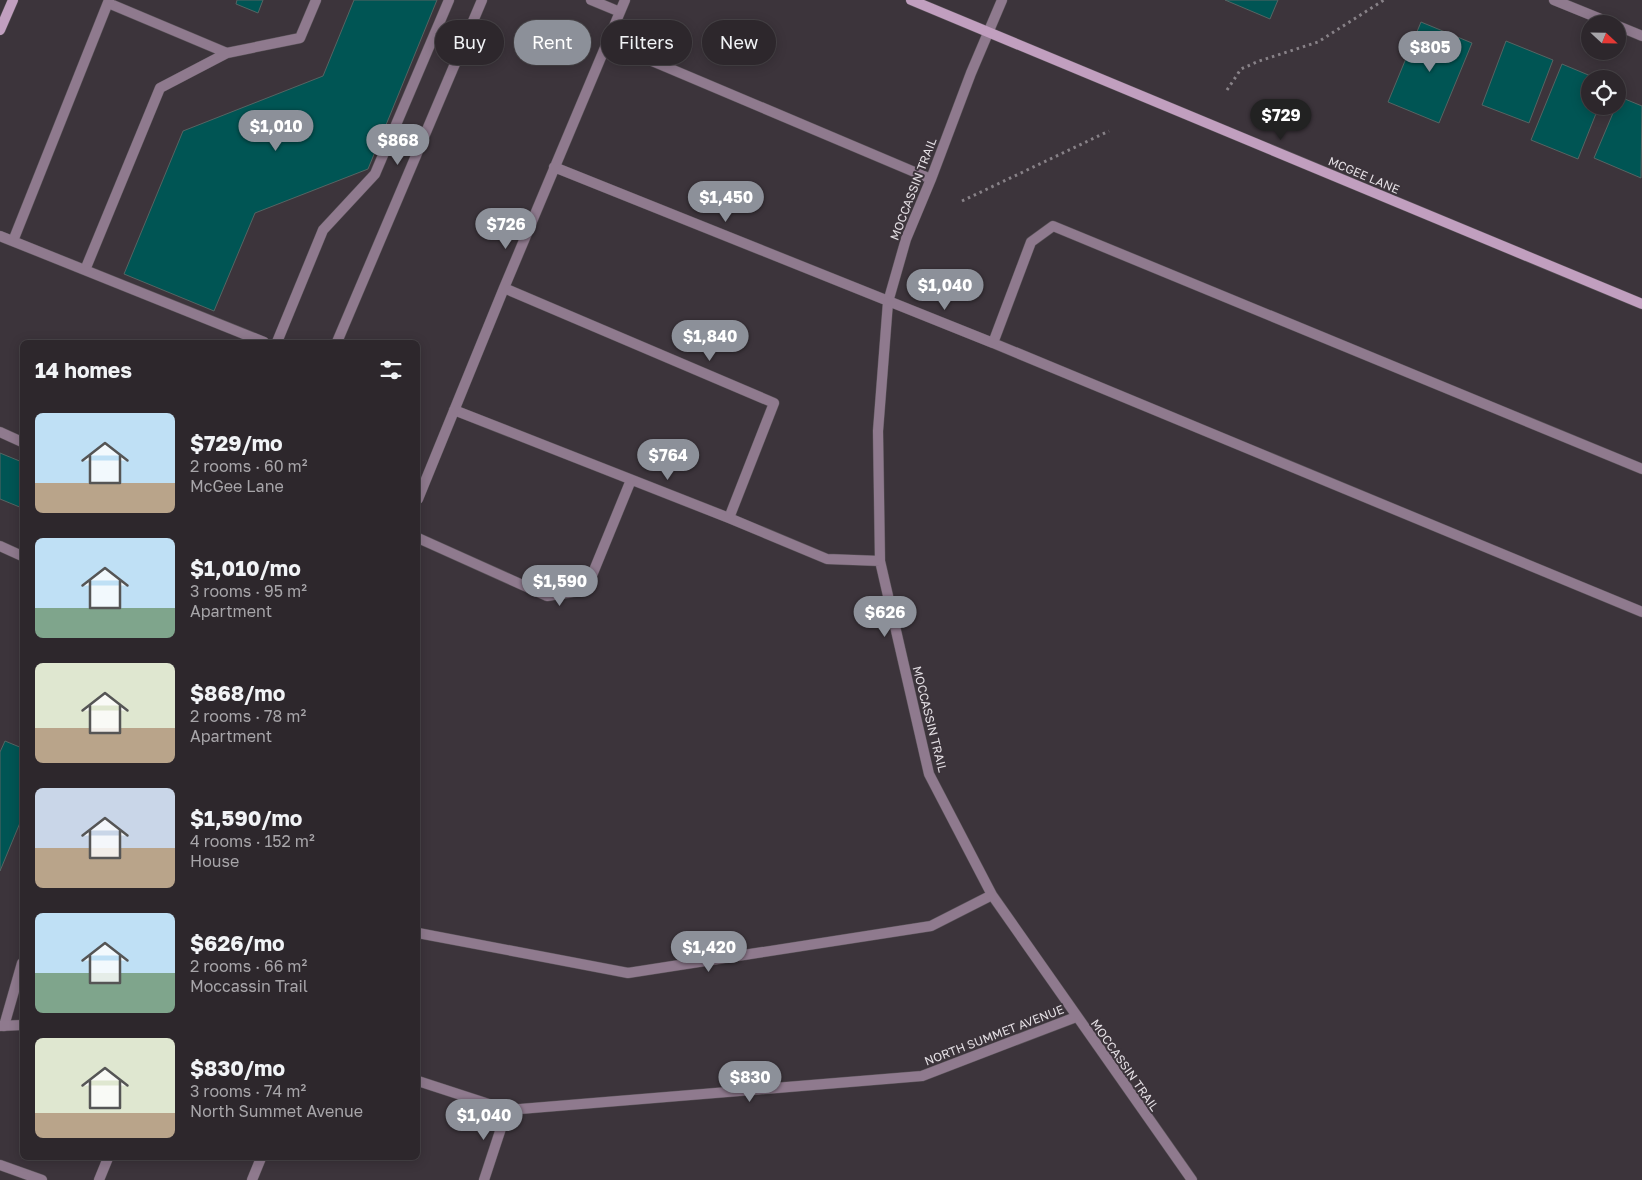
<!DOCTYPE html>
<html lang="en">
<head>
<meta charset="utf-8">
<style>
	:root { --surface:#2d272c; --page:#352f34; --text:#f1f3f6; --muted:#a7a5a9; --line:#484448; --accent:#8c9099 }
	body { margin:0; font-family:"Golos Text",sans-serif; background:var(--page); color:var(--text); height:100vh; display:flex; flex-direction:column; font-size:19px; white-space:nowrap }
	* { box-sizing:border-box; margin:0 }
	p { font-size:16px; color:var(--muted) }
	.icon { flex:none; width:28px; height:28px; fill:none; stroke:currentColor; stroke-width:2; stroke-linecap:round; stroke-linejoin:round }
	.map { position:relative; flex:1; overflow:hidden }
	.side { position:absolute; left:20px; top:340px; width:400px; height:820px; display:flex; flex-direction:column; background:var(--surface); border-radius:8px; box-shadow:0 2px 12px #0003,0 0 0 1px var(--line) }
	.side>* { flex:none }
	.guide { position:absolute; left:435px; top:20px; width:475px; height:45px; display:flex; gap:10px }
	.needle { width:32px; rotate:112deg }
	.tools { position:absolute; left:1581px; top:15px; display:grid; gap:10px }
	.tools a { display:grid; place-items:center; width:45px; height:45px; border-radius:50%; background:var(--surface); box-shadow:0 2px 12px #0003,0 0 0 1px var(--line); font-size:25px }
	.price { position:absolute; translate:-50% -42px; padding:0 11px; border-radius:18px; background:var(--accent); color:#fff; font-size:16px; line-height:32px; filter:drop-shadow(0 1px 2px #0008) }
	.price::after { content:''; position:absolute; left:50%; top:30px; width:15px; height:11px; margin-left:-8px; background:inherit; clip-path:polygon(0 0,100% 0,50% 100%) }
	.price.on { background:#222; color:#fff }
	ul { padding:0; list-style:none }
	li { display:flex; align-items:center; gap:15px; height:125px; padding:0 15px }
	li span { display:grid; place-items:center; flex:none; width:140px; height:100px; border-radius:8px; color:#555 }
	li>.icon { margin-inline-start:auto }
	span .icon { width:60px; height:60px; fill:#fffc; stroke-width:1 }
	li b { font-size:21px }
	h2 { display:flex; justify-content:space-between; align-items:center; height:60px; padding:0 15px; font-size:21px }
	.tag { padding:0 18px; border-radius:22px; background:var(--surface); box-shadow:0 2px 12px #0003,0 0 0 1px var(--line); font-size:18px; line-height:45px }
	.tag.on { background:var(--accent); color:#fff }
	.map>svg:first-child { display:block }
	.building { fill:#005554; stroke:#566463 }
	.lines { fill:none; stroke-linecap:round; stroke-linejoin:round }
	.lane-casing { stroke:#5a5359; stroke-width:11 }
	.street-casing { stroke:#5a5359; stroke-width:11 }
	.secondary-casing { stroke:#5a5359; stroke-width:11 }
	.path { stroke:#888288; stroke-width:3; stroke-dasharray:2.5 4; stroke-linecap:butt }
	.lane { stroke:#8f7a8e; stroke-width:10 }
	.street { stroke:#8f7a8e; stroke-width:10 }
	.secondary { stroke:#c19fbf; stroke-width:10 }
	.labels { text-anchor:middle; dominant-baseline:central; stroke-width:4; stroke-linejoin:round; paint-order:stroke }
	.street-label { font-size:12px; fill:#e4dfe4; stroke:#3c343b }
</style>
</head>
<body>
<div class="map">
<svg width="1642" height="1180" viewBox="0 0 1642 1180">
	<rect width="100%" height="100%" fill="#3c343b"/>
	<path class="building" d="M237,0H263L258,13L236,4Z
		M354,0H437L368,169L255,213L214,311L124,274L183,131L323,76Z
		M1225,0H1278L1270,19Z
		M1421,22L1472,43L1439,123L1388,102Z
		M1506,41L1553,60L1529,123L1482,105Z
		M1562,64L1598,79H1590V106H1599L1578,159L1531,140Z
		M1620,97L1642,106L1641,178L1594,158L1616,106H1618Z
		M0,453L22,462V508L0,499Z
		M5,741L22,748V818L0,871V752Z"/>
	<g class="lines">
		<g class="lane-casing">
			<path id="lane" d="M108,3L227,53L300,38L316,0
				M0,236L264,342
				M13,241L109,0
				M85,270L160,88L227,53
				M277,342L323,230L375,174L449,0
				M0,432L22,442
				M0,546L22,556
				M4,1026L22,963
				M0,1165L42,1180
				M99,1180L108,1158
				M252,1180L261,1158"/>
		</g>
		<g class="street-casing">
			<path id="street" d="M591,0L620,12
				M1002,0L971,73L931,179L906,239L888,302L878,431L880,561L929,774L992,895L1192,1180
				M1554,0L1613,24
				M1618,26L1642,36
				M607,42L931,179
				M554,167L993,343
				M504,288L774,403L729,518
				M337,342L482,0
				M454,410L729,518L827,559L880,561
				M1642,469L1053,226L1031,242L993,343L1642,612
				M418,499L504,288L625,0
				M418,538L547,596L586,590L631,480
				M418,933L628,973L931,926L992,895
				M0,1026L22,1025
				M418,1081L507,1110L922,1076L1076,1017
				M484,1180L507,1110"/>
		</g>
		<g class="secondary-casing">
			<path id="secondary" d="M911,0L1642,304
				M0,30L13,0"/>
		</g>
		<path class="path" d="M1227,90L1241,69L1259,61L1318,42L1384,0
			M962,201L1109,131"/>
		<use href="#lane" class="lane"/>
		<use href="#street" class="street"/>
		<use href="#secondary" class="secondary"/>
	</g>
	<g class="labels">
		<g class="street-label">
			<text transform="translate(1364 175) rotate(23)">MCGEE LANE</text>
			<text transform="translate(913 189) rotate(-69)">MOCCASSIN TRAIL</text>
			<text transform="translate(930 719) rotate(76)">MOCCASSIN TRAIL</text>
			<text transform="translate(994 1035) rotate(-21)">NORTH SUMMET AVENUE</text>
			<text transform="translate(1125 1065) rotate(55)">MOCCASSIN TRAIL</text>
		</g>
	</g>
</svg>
<div class="tools">
<a><svg class="needle" viewBox="-14 -14 28 28"><path d="M0-13l5 13h-10z" fill="#e53935"/><path d="M0 13l5-13h-10z" fill="#a7a5a9"/></svg></a>
<a><svg class="icon" aria-label="locate" viewBox="0 0 24 24"><circle cx="12" cy="12" r="6"/><path d="M12 2v4M12 18v4M2 12h4M18 12h4"/></svg></a>
</div>
<b class="price" style="left:1430px;top:73px">$805</b>
<b class="price on" style="left:1281px;top:141px">$729</b>
<b class="price" style="left:276px;top:152px">$1,010</b>
<b class="price" style="left:398px;top:166px">$868</b>
<b class="price" style="left:726px;top:223px">$1,450</b>
<b class="price" style="left:506px;top:250px">$726</b>
<b class="price" style="left:945px;top:311px">$1,040</b>
<b class="price" style="left:710px;top:362px">$1,840</b>
<b class="price" style="left:668px;top:481px">$764</b>
<b class="price" style="left:560px;top:607px">$1,590</b>
<b class="price" style="left:885px;top:638px">$626</b>
<b class="price" style="left:709px;top:973px">$1,420</b>
<b class="price" style="left:750px;top:1103px">$830</b>
<b class="price" style="left:484px;top:1141px">$1,040</b>
<div class="guide">
<a class="tag">Buy</a>
<a class="tag on">Rent</a>
<a class="tag">Filters</a>
<a class="tag">New</a>
</div>
<section class="side">
<h2>14 homes<svg class="icon" aria-label="filters" viewBox="0 0 24 24"><path d="M4 7h16M4 17h16"/><circle cx="9" cy="7" r="2"/><circle cx="15" cy="17" r="2"/></svg></h2>
<ul>
<li><span style="background:linear-gradient(#bfe0f5 70%,#b9a48a 0)"><svg class="icon" aria-label="home" viewBox="0 0 24 24"><path d="M3 11l9-7 9 7M6 9v11h12V9"/></svg></span><div><b>$729/mo</b><p>2 rooms · 60 m²</p><p>McGee Lane</p></div></li>
<li><span style="background:linear-gradient(#bfe0f5 70%,#7fa58c 0)"><svg class="icon" aria-label="home" viewBox="0 0 24 24"><path d="M3 11l9-7 9 7M6 9v11h12V9"/></svg></span><div><b>$1,010/mo</b><p>3 rooms · 95 m²</p><p>Apartment</p></div></li>
<li><span style="background:linear-gradient(#dfe7d0 65%,#b9a48a 0)"><svg class="icon" aria-label="home" viewBox="0 0 24 24"><path d="M3 11l9-7 9 7M6 9v11h12V9"/></svg></span><div><b>$868/mo</b><p>2 rooms · 78 m²</p><p>Apartment</p></div></li>
<li><span style="background:linear-gradient(#c9d6e8 60%,#b9a48a 0)"><svg class="icon" aria-label="home" viewBox="0 0 24 24"><path d="M3 11l9-7 9 7M6 9v11h12V9"/></svg></span><div><b>$1,590/mo</b><p>4 rooms · 152 m²</p><p>House</p></div></li>
<li><span style="background:linear-gradient(#bfe0f5 60%,#7fa58c 0)"><svg class="icon" aria-label="home" viewBox="0 0 24 24"><path d="M3 11l9-7 9 7M6 9v11h12V9"/></svg></span><div><b>$626/mo</b><p>2 rooms · 66 m²</p><p>Moccassin Trail</p></div></li>
<li><span style="background:linear-gradient(#dfe7d0 75%,#b9a48a 0)"><svg class="icon" aria-label="home" viewBox="0 0 24 24"><path d="M3 11l9-7 9 7M6 9v11h12V9"/></svg></span><div><b>$830/mo</b><p>3 rooms · 74 m²</p><p>North Summet Avenue</p></div></li>
</ul>
</section>
</div>
</body>
</html>
